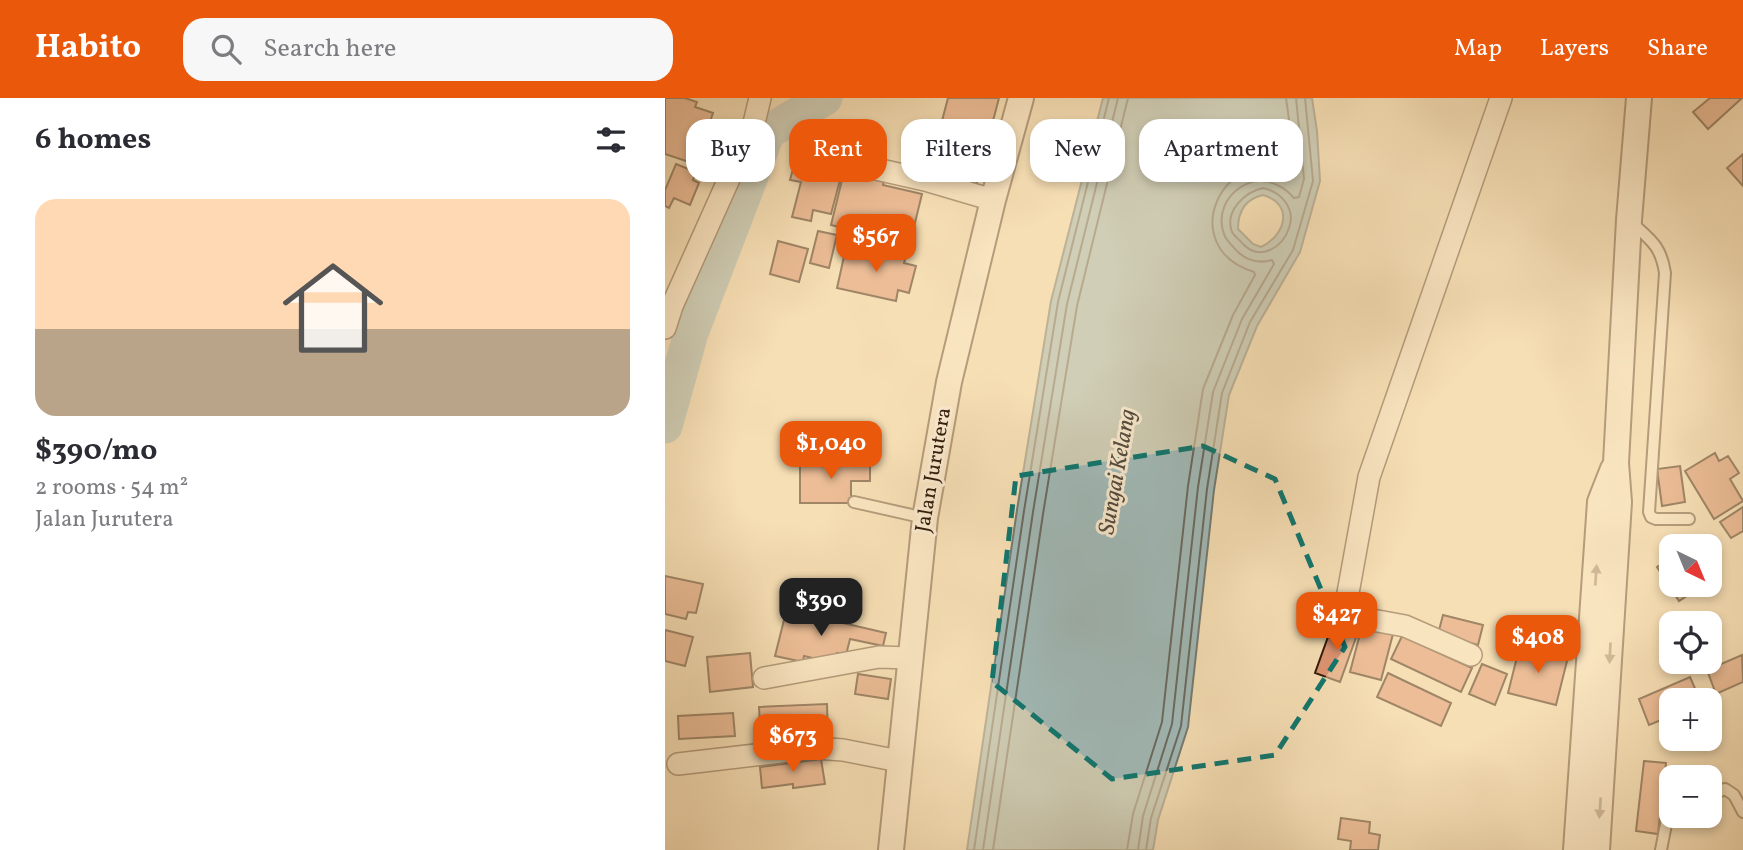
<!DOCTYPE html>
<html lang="en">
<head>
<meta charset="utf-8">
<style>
	:root { --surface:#fff; --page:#f7f7f7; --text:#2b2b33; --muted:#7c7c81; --line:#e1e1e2; --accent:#ea580c }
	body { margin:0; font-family:Vollkorn,serif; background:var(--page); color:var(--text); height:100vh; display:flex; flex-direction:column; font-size:26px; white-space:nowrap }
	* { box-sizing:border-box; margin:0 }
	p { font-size:23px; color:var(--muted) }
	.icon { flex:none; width:38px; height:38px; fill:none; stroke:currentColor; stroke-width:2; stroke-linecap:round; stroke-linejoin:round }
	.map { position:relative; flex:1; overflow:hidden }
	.sheet { display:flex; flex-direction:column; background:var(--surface); width:665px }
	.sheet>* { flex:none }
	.banner { position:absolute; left:21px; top:21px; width:665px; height:63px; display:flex; gap:14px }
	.needle { width:46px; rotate:137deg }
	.tools { position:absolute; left:994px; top:436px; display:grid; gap:14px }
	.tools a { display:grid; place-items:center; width:63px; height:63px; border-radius:14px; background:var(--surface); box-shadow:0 4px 10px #0003; font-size:35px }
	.price { position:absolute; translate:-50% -60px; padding:0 16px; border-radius:14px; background:var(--accent); color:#fff; font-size:23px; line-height:46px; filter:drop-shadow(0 2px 4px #0008) }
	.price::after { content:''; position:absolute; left:50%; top:42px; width:21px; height:16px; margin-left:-10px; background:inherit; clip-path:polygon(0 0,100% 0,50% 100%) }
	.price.on { background:#222; color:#fff }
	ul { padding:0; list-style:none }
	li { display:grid; align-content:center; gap:14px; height:371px; padding:0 35px }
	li+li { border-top:2px solid var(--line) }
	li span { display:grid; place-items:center; height:217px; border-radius:21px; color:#555 }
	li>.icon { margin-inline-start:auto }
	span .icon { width:126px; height:126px; fill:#fffc; stroke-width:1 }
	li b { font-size:30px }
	h2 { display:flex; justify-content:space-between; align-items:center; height:84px; padding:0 35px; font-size:30px }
	.tag { padding:0 24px; border-radius:21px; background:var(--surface); box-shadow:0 4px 10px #0003; font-size:24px; line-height:63px }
	.tag.on { background:var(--accent); color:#fff }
	header { display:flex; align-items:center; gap:42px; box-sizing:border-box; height:98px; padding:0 35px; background:var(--accent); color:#fff }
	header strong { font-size:33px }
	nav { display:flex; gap:38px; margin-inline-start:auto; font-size:24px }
	.search { width:490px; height:63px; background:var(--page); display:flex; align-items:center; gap:18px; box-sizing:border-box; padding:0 24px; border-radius:21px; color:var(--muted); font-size:26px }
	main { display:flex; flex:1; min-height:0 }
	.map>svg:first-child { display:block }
	.water { fill:#a1bab8; stroke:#757a72; stroke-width:2; fill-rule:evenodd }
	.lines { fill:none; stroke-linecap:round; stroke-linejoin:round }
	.shore { stroke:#6a6a61; stroke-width:2 }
	.river { stroke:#a1bab8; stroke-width:35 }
	.building { fill:#de9472; stroke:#331b0a; stroke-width:2 }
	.service-casing { stroke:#644c35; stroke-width:14 }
	.minor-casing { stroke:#644c35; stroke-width:24 }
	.tertiary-casing { stroke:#644c35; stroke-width:28 }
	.service { stroke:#faeacf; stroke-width:10 }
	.minor { stroke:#faeacf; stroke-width:21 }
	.tertiary { stroke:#faeacf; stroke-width:24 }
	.oneway { fill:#a08d76 }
	.marked { fill:none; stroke:#0f766e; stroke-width:5; stroke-dasharray:14 9; stroke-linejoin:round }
	.labels { text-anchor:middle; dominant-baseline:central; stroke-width:6; stroke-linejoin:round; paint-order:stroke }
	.street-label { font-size:21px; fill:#331b0a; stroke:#faeacf }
	.water-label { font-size:23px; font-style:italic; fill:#544b3e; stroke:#faeacf }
</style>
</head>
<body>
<header>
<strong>Habito</strong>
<div class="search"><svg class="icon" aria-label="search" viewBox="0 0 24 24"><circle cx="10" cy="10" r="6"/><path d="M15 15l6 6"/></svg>Search here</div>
<nav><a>Map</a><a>Layers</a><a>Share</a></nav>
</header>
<main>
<section class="sheet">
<h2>6 homes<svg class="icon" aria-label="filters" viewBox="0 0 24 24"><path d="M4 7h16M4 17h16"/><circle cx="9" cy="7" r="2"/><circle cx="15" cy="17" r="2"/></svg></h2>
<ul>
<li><span style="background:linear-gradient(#ffd9b3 60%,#b9a48a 0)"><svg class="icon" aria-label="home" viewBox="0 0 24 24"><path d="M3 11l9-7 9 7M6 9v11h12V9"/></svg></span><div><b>$390/mo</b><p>2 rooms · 54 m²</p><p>Jalan Jurutera</p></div></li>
</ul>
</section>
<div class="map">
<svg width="1078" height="752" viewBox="0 0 1078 752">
	<rect width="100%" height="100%" fill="#f7dfb5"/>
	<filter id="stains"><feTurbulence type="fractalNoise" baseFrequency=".00286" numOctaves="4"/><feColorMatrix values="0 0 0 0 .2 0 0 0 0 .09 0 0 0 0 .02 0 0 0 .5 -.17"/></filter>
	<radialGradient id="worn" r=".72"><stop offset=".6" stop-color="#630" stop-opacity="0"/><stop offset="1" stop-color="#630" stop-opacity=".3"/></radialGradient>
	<path class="water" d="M438,0H647L652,33L655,83L635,154L592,228L564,297L549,392L523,629L493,722L488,752H302L352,412L386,203ZM598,97C629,106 621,137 596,149L588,146L573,131C573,114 580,101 598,97Z"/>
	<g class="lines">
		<path class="shore" d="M598,90C616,94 631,110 624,130C617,151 594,163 578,146C575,142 569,138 567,134C559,113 580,94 598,90Z
			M309,752L359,413L393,204L444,0
			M318,752L368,414L402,206L453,0
			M328,752L378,416L412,208L463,0
			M462,752L468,716L497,624L523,388L538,291L568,217L590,177L589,174C508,149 560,41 624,80L628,78L626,36L621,0
			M473,752L478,718L507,626L533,389L548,294L577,221L609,166L607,162C593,166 582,163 572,153C568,148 561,143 559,136C545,99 594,60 629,100L634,99L639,81L631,0
			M481,752L486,720L516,628L542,391L557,295L585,224L628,152L648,83L640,0"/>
		<path class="river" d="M0,328L26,235L103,34L160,0"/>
	</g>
	<path class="building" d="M0,0H20L32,4L30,9L48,15L44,27L53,30L39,69L0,56Z
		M283,0H334L308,99L280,92L284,77L264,72Z
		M1045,0H1077L1043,31L1028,14Z
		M1078,56V88L1062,70Z
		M11,66L31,74L28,82L34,85L25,107L9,100L4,110L0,108V92Z
		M129,67L176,78L166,116L148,112L146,123L127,119L136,84L125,82Z
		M202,74L220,78L218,87L257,96L247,137L209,128L207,137L166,127L178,78L200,83Z
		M153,133L172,137L164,170L145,165Z
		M113,143L143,151L134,184L105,176Z
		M199,149L241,158L239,165L251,168L244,195L233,192L231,203L172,190L180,154L197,157Z
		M1050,355L1054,363L1063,358L1074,375L1065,381L1078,403L1049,421L1020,373Z
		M135,364H205V383H186V405H135Z
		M1015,368L1020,404L997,408L992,371Z
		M1078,409V433L1066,440L1055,424Z
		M1006,460V486H1040L1014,503L992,469Z
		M0,478L38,486L31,515L23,514L21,521L0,516Z
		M131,514L221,535L218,548L185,541L181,557L172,555L169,565L139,558L138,564L110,558L120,518L130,520Z
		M778,517L818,527L813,547L773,536Z
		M668,525L693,534L675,584L650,575Z
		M697,528L728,536L716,582L685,574Z
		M0,532L28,539L20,568L0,563Z
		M737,538L807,570L796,594L726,561Z
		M855,547L903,559L891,607L843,595Z
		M85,555L88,589L45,594L42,559Z
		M1077,557L1078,584L1051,596L1042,572Z
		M817,566L842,576L830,607L804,596Z
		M723,575L786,605L776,628L712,599Z
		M193,576L226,581L223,601L190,596Z
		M1025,579L1035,602H1006V618L984,627L974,601Z
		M162,606L163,641L96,644L94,609Z
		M68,615L70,638L14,641L13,618Z
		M156,661L160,686L128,690V686L97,690L95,669Z
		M979,663L1001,665L993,736L971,733Z
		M676,720L705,724L704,735L715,737L713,752H685L686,743L673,741Z"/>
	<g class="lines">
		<g class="service-casing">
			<path id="service" d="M966,124C986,142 996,148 1000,175L984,414L986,419L991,421H1024
				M189,404L260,420
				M1045,697L1060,691L1069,697L1078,714
				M996,752L1004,711H1006"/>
		</g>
		<g class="minor-casing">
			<path id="minor" d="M149,57L260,82L328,102
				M0,230L7,208L89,25L95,0
				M806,557L740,528L691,519L681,506L704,379L836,0
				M99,580L214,559L245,560
				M13,666L150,650L178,652L234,663"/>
		</g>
		<g class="tertiary-casing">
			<path id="tertiary" d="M226,752L260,420L284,284L328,102L356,0
				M911,752L935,404L948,371
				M932,752L954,404L951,365L964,122L974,0"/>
		</g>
		<use href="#service" class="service"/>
		<use href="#minor" class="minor"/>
		<use href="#tertiary" class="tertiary"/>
	</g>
	<defs><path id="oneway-solid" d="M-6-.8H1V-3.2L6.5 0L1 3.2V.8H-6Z" transform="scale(1.75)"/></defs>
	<g class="oneway">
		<use href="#oneway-solid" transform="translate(931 477) rotate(-86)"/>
		<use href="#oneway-solid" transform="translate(945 555) rotate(93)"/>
		<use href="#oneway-solid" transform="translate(935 710) rotate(94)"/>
	</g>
	<path d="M0 0H1078V752H0ZM538,348L610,381L680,549L610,657L447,681L327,584L351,378Z" fill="#f7dfb5" fill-opacity=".55" fill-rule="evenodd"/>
	<path class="marked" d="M538,348L610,381L680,549L610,657L447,681L327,584L351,378Z"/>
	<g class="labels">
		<g class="street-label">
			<text transform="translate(269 372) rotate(-80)">Jalan Jurutera</text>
		</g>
		<g class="water-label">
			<text transform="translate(453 374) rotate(-80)">Sungai Kelang</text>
		</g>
	</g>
	<rect width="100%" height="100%" filter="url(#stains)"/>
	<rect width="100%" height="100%" fill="url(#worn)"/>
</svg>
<div class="tools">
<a><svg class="needle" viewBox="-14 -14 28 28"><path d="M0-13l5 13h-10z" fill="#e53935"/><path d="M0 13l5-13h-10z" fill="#7c7c81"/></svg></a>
<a><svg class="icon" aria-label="locate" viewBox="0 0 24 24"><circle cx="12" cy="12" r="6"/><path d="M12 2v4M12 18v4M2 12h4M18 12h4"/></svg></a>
<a>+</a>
<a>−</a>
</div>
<b class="price" style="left:211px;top:176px">$567</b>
<b class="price" style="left:166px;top:383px">$1,040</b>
<b class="price on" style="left:156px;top:540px">$390</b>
<b class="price" style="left:672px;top:554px">$427</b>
<b class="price" style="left:873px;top:577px">$408</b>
<b class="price" style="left:128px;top:676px">$673</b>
<div class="banner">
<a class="tag">Buy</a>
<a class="tag on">Rent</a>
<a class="tag">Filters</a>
<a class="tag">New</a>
<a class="tag">Apartment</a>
</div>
</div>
</main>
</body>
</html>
